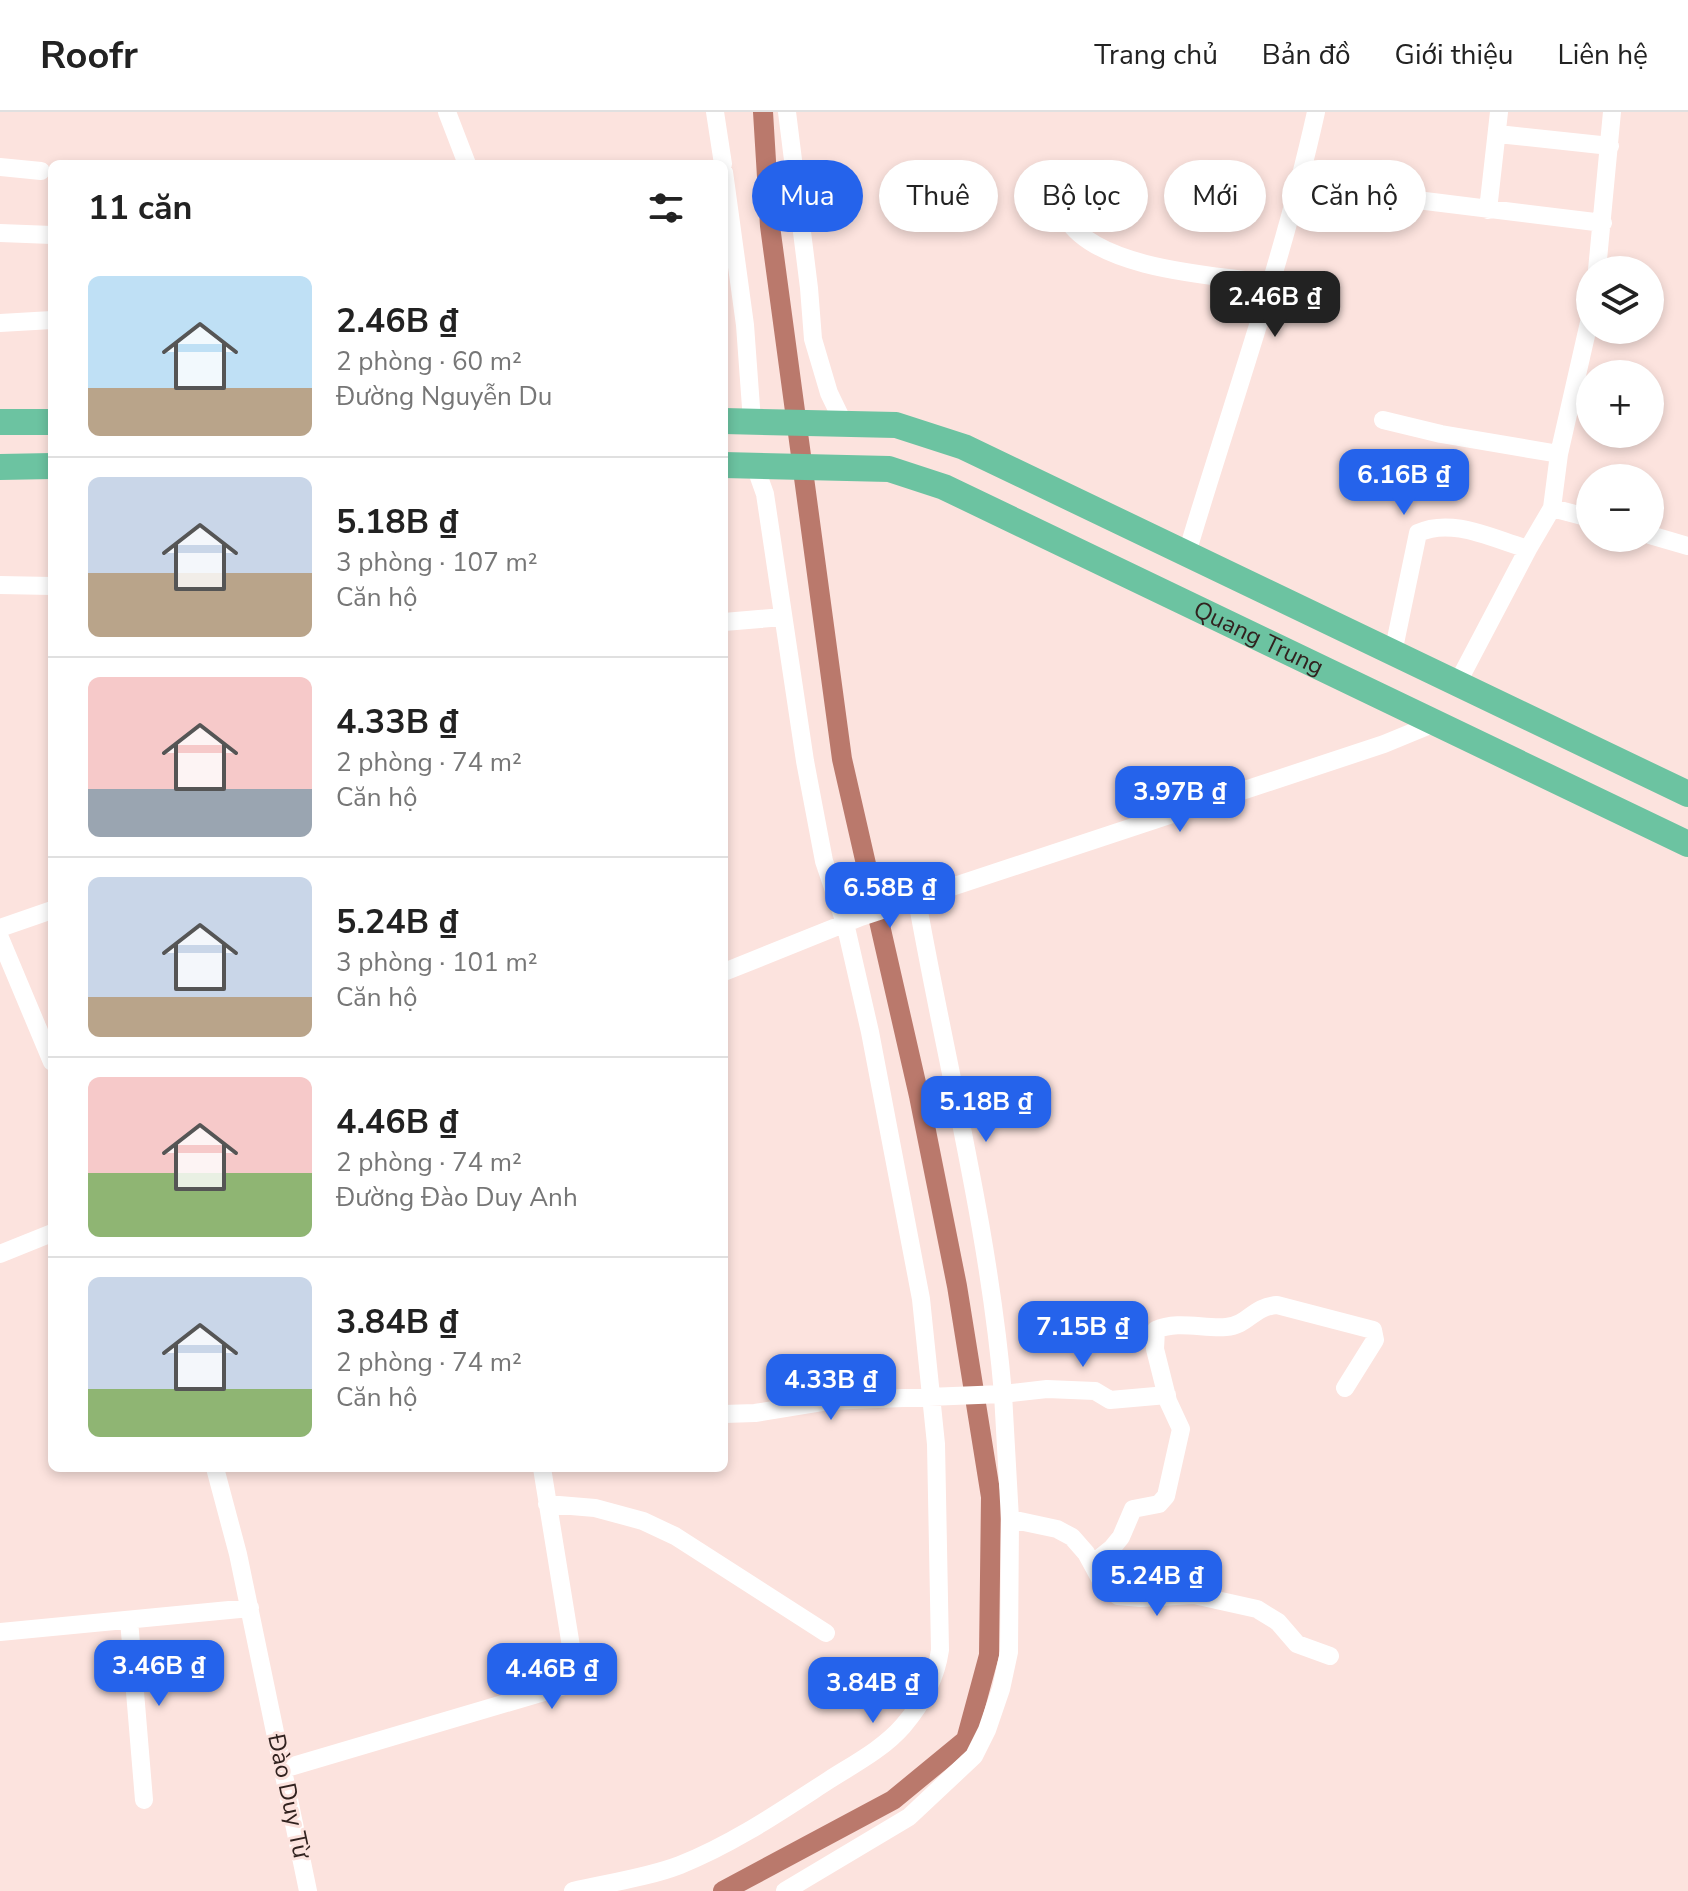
<!DOCTYPE html>
<html lang="vi">
<head>
<meta charset="utf-8">
<style>
	:root { --surface:#fff; --page:#f2f2f2; --text:#222; --muted:#767676; --line:#e0e0e0; --accent:#2563eb }
	body { margin:0; font-family:"Nunito Sans",sans-serif; background:var(--page); color:var(--text); height:100vh; display:flex; flex-direction:column; font-size:30px; white-space:nowrap }
	* { box-sizing:border-box; margin:0 }
	p { font-size:26px; color:var(--muted) }
	.icon { flex:none; width:44px; height:44px; fill:none; stroke:currentColor; stroke-width:2; stroke-linecap:round; stroke-linejoin:round }
	.map { position:relative; flex:1; overflow:hidden }
	.panel { position:absolute; left:48px; top:48px; width:680px; height:1312px; display:flex; flex-direction:column; background:var(--surface); border-radius:12px; box-shadow:0 4px 12px #0003 }
	.panel>* { flex:none }
	.hud { position:absolute; left:752px; top:48px; width:760px; height:72px; display:flex; gap:16px }
	.controls { position:absolute; left:1576px; top:144px; display:grid; gap:16px }
	.controls a { display:grid; place-items:center; width:88px; height:88px; border-radius:50%; background:var(--surface); box-shadow:0 4px 12px #0003; font-size:40px }
	.price { position:absolute; translate:-50% -68px; padding:0 18px; border-radius:16px; background:var(--accent); color:#fff; font-size:26px; line-height:52px; filter:drop-shadow(0 2px 4px #0008) }
	.price::after { content:''; position:absolute; left:50%; top:48px; width:24px; height:18px; margin-left:-12px; background:inherit; clip-path:polygon(0 0,100% 0,50% 100%) }
	.price.active { background:#222; color:#fff }
	ul { padding:0; list-style:none }
	li { display:flex; align-items:center; gap:24px; height:200px; padding:0 40px }
	li+li { border-top:2px solid var(--line) }
	li span { display:grid; place-items:center; flex:none; width:224px; height:160px; border-radius:12px; color:#555 }
	li>.icon { margin-inline-start:auto }
	span .icon { width:96px; height:96px; fill:#fffc; stroke-width:1 }
	li b { font-size:34px }
	h2 { display:flex; justify-content:space-between; align-items:center; height:96px; padding:0 40px; font-size:34px }
	.chip { padding:0 28px; border-radius:36px; background:var(--surface); box-shadow:0 4px 12px #0003; font-size:28px; line-height:72px }
	.chip.active { background:var(--accent); color:#fff }
	header { display:flex; align-items:center; gap:48px; box-sizing:border-box; height:112px; padding:0 40px; background:var(--surface); border-bottom:2px solid var(--line) }
	header strong { font-size:38px }
	nav { display:flex; gap:44px; margin-inline-start:auto; font-size:28px }
	.map>svg:first-child { display:block }
	.lines { fill:none; stroke-linecap:round; stroke-linejoin:round }
	.canal { stroke:#ba796c; stroke-width:20 }
	.minor { stroke:#fff; stroke-width:18 }
	.highway { stroke:#6cc3a1; stroke-width:26 }
	.labels { text-anchor:middle; dominant-baseline:central; stroke-width:6; stroke-linejoin:round; paint-order:stroke }
	.street-label { font-size:24px; fill:#31221f; stroke:#fce3de }
</style>
</head>
<body>
<header>
<strong>Roofr</strong>
<nav><a>Trang chủ</a><a>Bản đồ</a><a>Giới thiệu</a><a>Liên hệ</a></nav>
</header>
<div class="map">
<svg width="1688" height="1779" viewBox="0 0 1688 1779">
	<rect width="100%" height="100%" fill="#fce3de"/>
	<g class="lines">
		<path class="canal" d="M723,1779L893,1688L966,1628L989,1543L991,1385L957,1174L919,984L842,647L770,114L763,0"/>
		<path class="minor" d="M447,0L467,52
			M715,0L723,52
			M787,0L809,176L813,227L829,281L843,310
			M1498,22L1610,34
			M0,55L41,59
			M724,60L745,213L752,309
			M1057,84C1060,92 1063,101 1067,107C1098,158 1218,164 1271,171
			M1393,85L1603,111
			M1488,98L1499,0
			M0,121L52,123
			M1597,158L1612,0
			M0,211L52,208
			M1383,308L1441,322L1559,342
			M1552,396L1590,406
			M1650,423L1688,434
			M1187,441C1231,294 1283,149 1316,0
			M0,473L52,474
			M724,510L783,505
			M1393,541L1418,421C1452,405 1493,427 1528,437
			M1457,572L1528,437L1552,396L1559,342L1590,206
			M917,788C946,952 989,1116 1003,1282L1047,1277L1095,1279L1110,1288L1167,1283
			M0,816L52,798
			M0,826L52,950
			M724,860L861,805L1384,632L1435,611
			M0,1142L52,1121
			M724,1302L755,1301L828,1289L1003,1282L1010,1407L1009,1540L1001,1577L987,1618L974,1644L909,1705L785,1779
			M215,1356L238,1442L308,1779
			M547,1392L595,1396L643,1409L675,1424L826,1521
			M1010,1407L1057,1417L1072,1425L1086,1441L1104,1474L1118,1484L1141,1486L1194,1483L1257,1497L1278,1510L1297,1532L1330,1544
			M1092,1452L1112,1436L1121,1425L1133,1397L1159,1392L1166,1384L1181,1317L1168,1289L1155,1237L1156,1218C1177,1208 1204,1217 1226,1215C1249,1213 1252,1195 1277,1193L1373,1218L1375,1228L1345,1276
			M129,1508L144,1688
			M0,1520L250,1496
			M283,1657L564,1574L573,1569L575,1559L542,1356
			M573,1779C607,1771 646,1766 680,1753C733,1732 781,1699 829,1668C854,1652 883,1637 903,1614C921,1593 936,1566 940,1538L936,1332L921,1187L870,920L845,811L824,749L805,649L765,382L755,354"/>
		<g class="highway">
			<path d="M724,309L896,313L964,335L1688,682"/>
			<path d="M0,310H52"/>
			<path id="s1" d="M724,353L889,357L944,375L1688,732"/>
			<path d="M0,355L52,354"/>
		</g>
	</g>
	<g class="labels">
		<g class="street-label">
			<text stroke="none"><textPath href="#s1" startOffset="572">Quang Trung</textPath></text>
			<text transform="translate(289 1684) rotate(78)">Đào Duy Từ</text>
		</g>
	</g>
</svg>
<div class="controls">
<a><svg class="icon" aria-label="layers" viewBox="0 0 24 24"><path d="M12 4l9 5-9 5-9-5zM3 14l9 5 9-5"/></svg></a>
<a>+</a>
<a>−</a>
</div>
<b class="price active" style="left:1275px;top:227px">2.46B ₫</b>
<b class="price" style="left:1404px;top:405px">6.16B ₫</b>
<b class="price" style="left:1180px;top:722px">3.97B ₫</b>
<b class="price" style="left:890px;top:818px">6.58B ₫</b>
<b class="price" style="left:986px;top:1032px">5.18B ₫</b>
<b class="price" style="left:1083px;top:1257px">7.15B ₫</b>
<b class="price" style="left:831px;top:1310px">4.33B ₫</b>
<b class="price" style="left:1157px;top:1506px">5.24B ₫</b>
<b class="price" style="left:159px;top:1596px">3.46B ₫</b>
<b class="price" style="left:552px;top:1599px">4.46B ₫</b>
<b class="price" style="left:873px;top:1613px">3.84B ₫</b>
<div class="hud">
<a class="chip active">Mua</a>
<a class="chip">Thuê</a>
<a class="chip">Bộ lọc</a>
<a class="chip">Mới</a>
<a class="chip">Căn hộ</a>
</div>
<section class="panel">
<h2>11 căn<svg class="icon" aria-label="filters" viewBox="0 0 24 24"><path d="M4 7h16M4 17h16"/><circle cx="9" cy="7" r="2"/><circle cx="15" cy="17" r="2"/></svg></h2>
<ul>
<li><span style="background:linear-gradient(#bfe0f5 70%,#b9a48a 0)"><svg class="icon" aria-label="home" viewBox="0 0 24 24"><path d="M3 11l9-7 9 7M6 9v11h12V9"/></svg></span><div><b>2.46B ₫</b><p>2 phòng · 60 m²</p><p>Đường Nguyễn Du</p></div></li>
<li><span style="background:linear-gradient(#c9d6e8 60%,#b9a48a 0)"><svg class="icon" aria-label="home" viewBox="0 0 24 24"><path d="M3 11l9-7 9 7M6 9v11h12V9"/></svg></span><div><b>5.18B ₫</b><p>3 phòng · 107 m²</p><p>Căn hộ</p></div></li>
<li><span style="background:linear-gradient(#f6c9c9 70%,#9aa5b1 0)"><svg class="icon" aria-label="home" viewBox="0 0 24 24"><path d="M3 11l9-7 9 7M6 9v11h12V9"/></svg></span><div><b>4.33B ₫</b><p>2 phòng · 74 m²</p><p>Căn hộ</p></div></li>
<li><span style="background:linear-gradient(#c9d6e8 75%,#b9a48a 0)"><svg class="icon" aria-label="home" viewBox="0 0 24 24"><path d="M3 11l9-7 9 7M6 9v11h12V9"/></svg></span><div><b>5.24B ₫</b><p>3 phòng · 101 m²</p><p>Căn hộ</p></div></li>
<li><span style="background:linear-gradient(#f6c9c9 60%,#8fb573 0)"><svg class="icon" aria-label="home" viewBox="0 0 24 24"><path d="M3 11l9-7 9 7M6 9v11h12V9"/></svg></span><div><b>4.46B ₫</b><p>2 phòng · 74 m²</p><p>Đường Đào Duy Anh</p></div></li>
<li><span style="background:linear-gradient(#c9d6e8 70%,#8fb573 0)"><svg class="icon" aria-label="home" viewBox="0 0 24 24"><path d="M3 11l9-7 9 7M6 9v11h12V9"/></svg></span><div><b>3.84B ₫</b><p>2 phòng · 74 m²</p><p>Căn hộ</p></div></li>
</ul>
</section>
</div>
</body>
</html>
